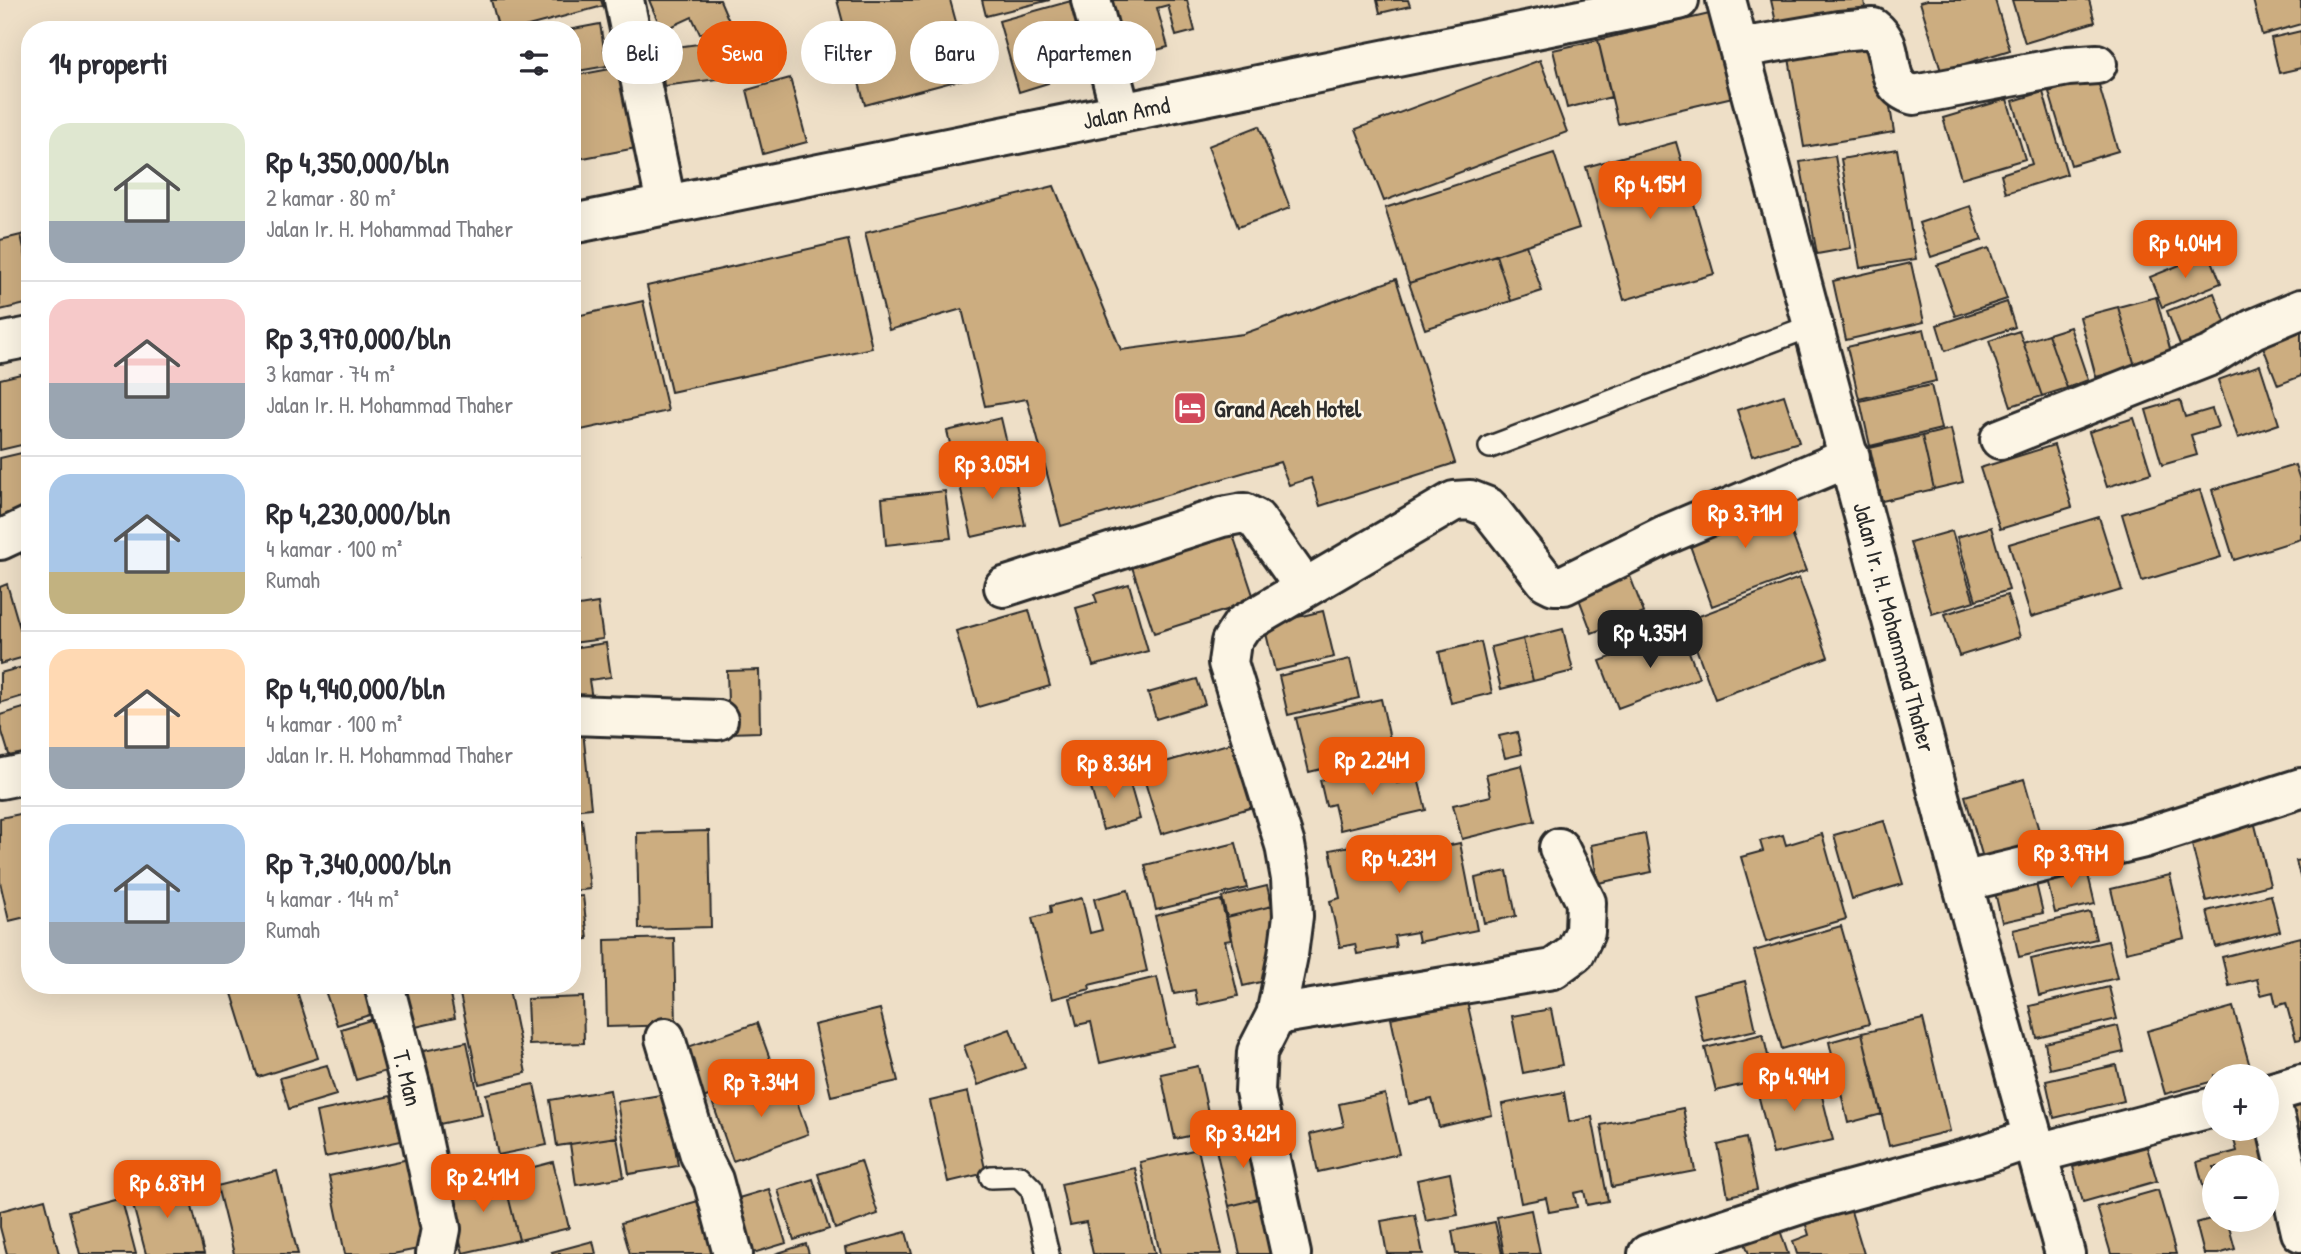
<!DOCTYPE html>
<html lang="id">
<head>
<meta charset="utf-8">
<style>
	:root { --surface:#fff; --page:#f2f2f3; --text:#2b2b33; --muted:#7c7c81; --line:#e1e1e2; --accent:#ea580c }
	body { margin:0; font-family:"Patrick Hand",sans-serif; background:var(--page); color:var(--text); height:100vh; display:flex; flex-direction:column; font-size:26px; white-space:nowrap }
	* { box-sizing:border-box; margin:0 }
	p { font-size:23px; color:var(--muted) }
	.icon { flex:none; width:38px; height:38px; fill:none; stroke:currentColor; stroke-width:2; stroke-linecap:round; stroke-linejoin:round }
	.map { position:relative; flex:1; overflow:hidden }
	.side { position:absolute; left:21px; top:21px; width:560px; height:973px; display:flex; flex-direction:column; background:var(--surface); border-radius:28px; box-shadow:0 7px 28px #0002 }
	.side>* { flex:none }
	.top-card { position:absolute; left:602px; top:21px; width:665px; height:63px; display:flex; gap:14px }
	.buttons { position:absolute; left:2202px; top:1064px; display:grid; gap:14px }
	.buttons a { display:grid; place-items:center; width:77px; height:77px; border-radius:50%; background:var(--surface); box-shadow:0 7px 28px #0002; font-size:35px }
	.price { position:absolute; translate:-50% -60px; padding:0 16px; border-radius:14px; background:var(--accent); color:#fff; font-size:23px; line-height:46px; filter:drop-shadow(0 2px 4px #0008) }
	.price::after { content:''; position:absolute; left:50%; top:42px; width:21px; height:16px; margin-left:-10px; background:inherit; clip-path:polygon(0 0,100% 0,50% 100%) }
	.price.on { background:#222; color:#fff }
	ul { padding:0; list-style:none }
	li { display:flex; align-items:center; gap:21px; height:175px; padding:0 28px }
	li+li { border-top:2px solid var(--line) }
	li span { display:grid; place-items:center; flex:none; width:196px; height:140px; border-radius:21px; color:#555 }
	li>.icon { margin-inline-start:auto }
	span .icon { width:84px; height:84px; fill:#fffc; stroke-width:1 }
	li b { font-size:30px }
	h2 { display:flex; justify-content:space-between; align-items:center; height:84px; padding:0 28px; font-size:30px }
	.chip { padding:0 24px; border-radius:32px; background:var(--surface); box-shadow:0 7px 28px #0002; font-size:24px; line-height:63px }
	.chip.on { background:var(--accent); color:#fff }
	.map>svg:first-child { display:block }
	.building { fill:#ccad80; stroke:#2b2b2b; stroke-width:2 }
	.lines { fill:none; stroke-linecap:round; stroke-linejoin:round }
	.service-casing { stroke:#2b2b2b; stroke-width:26 }
	.minor-casing { stroke:#2b2b2b; stroke-width:44 }
	.tertiary-casing { stroke:#2b2b2b; stroke-width:44 }
	.secondary-casing { stroke:#2b2b2b; stroke-width:44 }
	.service { stroke:#fcf5e5; stroke-width:21 }
	.minor { stroke:#fcf5e5; stroke-width:38 }
	.tertiary { stroke:#fcf5e5; stroke-width:38 }
	.secondary { stroke:#fcf5e5; stroke-width:38 }
	.labels { text-anchor:middle; dominant-baseline:central; stroke-width:5; stroke-linejoin:round; paint-order:stroke }
	.street-label { font-size:24px; fill:#2b2b2b; stroke:#fcf5e5 }
	.poi-label { font-size:24px; font-weight:bold; fill:#2b2b2b; stroke:#fcf5e5; text-anchor:start }
</style>
</head>
<body>
<div class="map">
<svg width="2301" height="1254" viewBox="0 0 2301 1254">
	<rect width="100%" height="100%" fill="#eedfc7"/>
	<filter id="ink" filterUnits="userSpaceOnUse"><feTurbulence type="fractalNoise" baseFrequency=".0143" numOctaves="2"/><feDisplacementMap in="SourceGraphic" scale="14" xChannelSelector="R" yChannelSelector="G"/><feConvolveMatrix kernelMatrix="1 2 1 2 8 2 1 2 1" color-interpolation-filters="sRGB"/></filter>
	<g filter="url(#ink)">
		<path class="building" d="M491,0H601L603,6L513,30H499Z
			M649,0H720L729,21L700,34L692,17L662,31Z
			M837,0H950L971,77L865,105Z
			M982,0H1050L986,16Z
			M1107,0H1187L1195,31L1176,36L1168,5L1157,8L1168,47L1122,59Z
			M1377,0H1408L1410,6L1380,13Z
			M1771,0H1864L1867,19L1779,36Z
			M1927,0H1995L2010,50L1941,71L1920,2Z
			M2012,0H2089L2095,22L2025,43Z
			M2253,0H2301V24L2262,35Z
			M1071,1L1083,43L1039,56L1048,83L1019,92L999,21Z
			M1718,12L1737,96L1618,124L1598,40Z
			M600,24L607,66L572,72V30H568Z
			M2301,31V68L2279,73L2271,38Z
			M772,35L776,71L718,79L713,42Z
			M1879,38L1894,132L1804,147L1788,52Z
			M1598,40L1611,97L1567,108L1553,50Z
			M713,42L718,79L664,86L660,49Z
			M1540,60L1567,132L1384,201L1356,129Z
			M621,67L636,148L578,159L572,124V76Z
			M790,78L807,142L763,154L747,90Z
			M2097,78L2118,151L2071,165L2049,92Z
			M2043,92L2067,174L2006,193L2001,174L2032,164L2013,101Z
			M2007,99L2025,159L1961,178L1943,118Z
			M1259,126L1290,208L1238,227L1208,146Z
			M1676,142L1714,274L1624,300L1586,167Z
			M1897,149L1916,259L1860,268L1841,159Z
			M1554,153L1579,228L1409,283L1385,208Z
			M1835,156L1851,248L1817,254L1800,162Z
			M1054,186L1121,350L1243,334L1396,279L1455,463L1320,506L1311,478L1289,485L1280,462L1061,526L1027,399L985,406L962,309L889,330L865,233Z
			M1970,206L1982,240L1931,257L1919,223Z
			M30,233V276L21,235Z
			M21,235L30,276V303L0,310V240Z
			M848,240L872,348L671,392L647,286Z
			M1526,245L1542,291L1511,301L1496,255Z
			M1989,248L2007,299L1955,316L1937,265Z
			M2209,253L2221,283L2162,307L2150,277Z
			M1496,255L1511,301L1425,329L1409,283Z
			M1911,263L1924,322L1846,340L1833,281Z
			M2214,293L2231,337L2184,355L2167,311Z
			M2156,297L2172,356L2135,366L2118,307Z
			M643,301L668,411L572,432V317Z
			M2007,302L2015,327L1945,351L1937,325Z
			M2118,307L2135,366L2096,377L2080,317Z
			M2070,327L2088,380L2067,388L2048,334Z
			M1924,329L1936,381L1859,399L1847,347Z
			M2301,329V376L2278,385L2262,344Z
			M2019,331L2042,396L2011,406L1989,341Z
			M2048,334L2067,388L2042,396L2023,342Z
			M2260,365L2279,424L2238,438L2218,380Z
			M25,373L30,394V443L0,450V379Z
			M1931,385L1941,429L1870,446L1860,401Z
			M1784,395L1799,442L1752,456L1737,410Z
			M2180,400L2185,417L2212,409L2218,427L2191,435L2197,455L2162,465L2146,410Z
			M1001,418L1012,465L958,477L947,431Z
			M2134,418L2151,473L2107,487L2089,432Z
			M1951,429L1963,482L1934,489L1922,436Z
			M1922,436L1934,489L1882,501L1870,448Z
			M2054,445L2072,507L2000,529L1980,468Z
			M30,451V514L0,521V458Z
			M1012,465L1025,525L972,537L958,477Z
			M2295,465L2301,483V539L2234,560L2212,490Z
			M2200,490L2221,557L2142,581L2122,514Z
			M945,491L951,538L886,545L882,498Z
			M1777,494L1806,571L1712,606L1684,529Z
			M2099,517L2122,590L2031,617L2009,544Z
			M576,519L581,559L572,561V520Z
			M1229,523L1255,601L1154,633L1128,555Z
			M1991,527L2009,590L1976,600L1957,537Z
			M1952,531L1974,601L1932,614L1910,543Z
			M30,547V584L20,549Z
			M1630,576L1644,613L1592,633L1578,596Z
			M1799,578L1828,657L1715,699L1686,621Z
			M7,584L28,656L0,664V587Z
			M1129,584L1148,651L1093,666L1076,608L1097,602L1094,594Z
			M2007,595L2020,637L1959,656L1945,614Z
			M598,603L603,639L572,643V607Z
			M1029,610L1050,686L978,707L956,631Z
			M1323,611L1334,657L1275,671L1264,625Z
			M1641,616L1651,640L1625,650L1615,625Z
			M1563,629L1573,671L1533,681L1523,639Z
			M1681,631L1699,678L1618,708L1600,661Z
			M1523,639L1533,681L1501,689L1491,647Z
			M1481,642L1492,693L1451,703L1439,652Z
			M606,643L611,677L589,680L593,705L572,708V648Z
			M1350,659L1359,698L1288,715L1279,676Z
			M30,665V694L0,703V673Z
			M759,670L760,732L729,733L727,671Z
			M1197,679L1205,704L1156,719L1148,693Z
			M1381,699L1393,752L1309,772L1296,718Z
			M30,706V766L14,771L0,725V715Z
			M582,721L591,808L572,810V722Z
			M1517,732L1522,754L1505,758L1499,736Z
			M1235,742L1253,807L1161,834L1141,769Z
			M1392,764L1397,783L1418,778L1426,810L1340,830L1334,804L1326,806L1320,780Z
			M1522,765L1535,821L1462,839L1453,805L1491,796L1486,774Z
			M1126,770L1140,819L1103,830L1089,781Z
			M2024,779L2044,848L1985,865L1965,796Z
			M30,812V916L9,921L0,882V818Z
			M582,819L590,889L572,891V820Z
			M1884,821L1903,884L1852,899L1834,835Z
			M2254,821L2270,885L2206,901L2190,837Z
			M709,831L711,927L639,929L637,833Z
			M1645,834L1652,872L1598,883L1591,845Z
			M1822,834L1846,919L1766,942L1741,857L1763,851L1760,841L1783,835L1786,845Z
			M1395,837L1399,856L1460,843L1477,930L1419,942L1417,932L1394,936L1396,947L1357,954L1355,944L1340,947L1330,901L1340,898L1330,850Z
			M1236,843L1247,888L1156,910L1145,865Z
			M2301,860V880L2296,861Z
			M2086,866L2095,904L2055,913L2046,876Z
			M1507,871L1516,916L1484,923L1475,878Z
			M2170,875L2185,938L2126,952L2111,889Z
			M2035,879L2043,913L2002,922L1994,888Z
			M1267,886L1272,906L1227,917L1222,897Z
			M1128,890L1147,971L1089,985L1090,989L1052,999L1032,918L1051,913L1050,906L1082,898L1090,933L1102,930L1094,899Z
			M2271,895L2280,931L2216,947L2207,911Z
			M583,896L588,939L572,941V897Z
			M1221,900L1231,940L1225,941L1238,996L1198,1005L1195,990L1174,994L1155,916Z
			M1272,906L1284,959L1274,979L1243,986L1227,917Z
			M2090,912L2096,939L2019,957L2013,930Z
			M1841,926L1869,1024L1782,1049L1754,951Z
			M2301,937V1039L2296,1040L2286,1003L2276,1006L2273,992L2261,995L2257,979L2229,986L2222,957Z
			M674,938L676,1025L607,1027L605,940Z
			M2108,941L2117,978L2039,996L2031,959Z
			M1157,977L1173,1046L1100,1063L1091,1022L1077,1025L1070,998Z
			M1745,981L1756,1030L1704,1042L1693,994Z
			M236,985H295L318,1058L258,1077L230,987Z
			M323,985H370L379,1012L337,1025Z
			M398,985H448L455,1018L407,1029Z
			M458,985H508L526,1073L479,1084Z
			M2109,987L2117,1019L2037,1038L2030,1006Z
			M583,997L584,1043L529,1045L527,999Z
			M1467,1001L1492,1115L1439,1127L1432,1099L1409,1104L1391,1018Z
			M2233,1007L2251,1070L2229,1076H2214V1081L2165,1094L2147,1031Z
			M880,1009L898,1081L831,1096L814,1025Z
			M1551,1009L1562,1065L1523,1073L1512,1016Z
			M380,1017L396,1068L356,1080L341,1029Z
			M1923,1019L1950,1131L1889,1146L1862,1033Z
			M757,1023L775,1073L703,1098L685,1048Z
			M2118,1026L2124,1052L2050,1069L2045,1043Z
			M1010,1029L1025,1068L978,1085L964,1046Z
			M1862,1033L1882,1114L1848,1123L1829,1042Z
			M1763,1034L1773,1077L1716,1091L1705,1048Z
			M467,1042L482,1115L430,1126L414,1053Z
			M327,1065L336,1095L289,1109L280,1078Z
			M2116,1065L2124,1101L2054,1118L2046,1081Z
			M1198,1066L1212,1131L1175,1139L1161,1074Z
			M1816,1072L1833,1140L1773,1154L1756,1086Z
			M789,1078L808,1134L733,1161L713,1104Z
			M534,1084L547,1145L498,1155L486,1094Z
			M610,1090L617,1137L557,1146L550,1100Z
			M968,1092L986,1173L948,1182L930,1101Z
			M1564,1092L1569,1122L1592,1117L1608,1201L1587,1205L1584,1191L1574,1193L1577,1207L1549,1212L1546,1198L1521,1203L1502,1104Z
			M667,1094L678,1166L629,1174L617,1102Z
			M1385,1094L1399,1154L1318,1172L1310,1134L1344,1126L1339,1104Z
			M391,1096L401,1141L325,1157L316,1112Z
			M2301,1101V1167L2282,1106Z
			M1683,1108L1695,1171L1612,1187L1601,1125Z
			M2231,1129H2266L2280,1177L2266,1180V1167H2214V1195L2206,1197L2197,1162L2237,1151Z
			M1257,1135L1271,1196L1229,1206L1215,1145Z
			M617,1137L624,1177L576,1185L570,1144Z
			M1746,1138L1757,1190L1728,1196L1718,1145Z
			M2147,1147L2157,1181L2083,1202L2073,1167Z
			M1198,1149L1222,1254H1160L1140,1162Z
			M409,1159L428,1247L393,1254H345L329,1176Z
			M861,1161L878,1214L835,1229L818,1174Z
			M553,1162L569,1228L519,1240L503,1175Z
			M1135,1168L1155,1254H1093L1086,1222L1070,1225L1061,1184Z
			M277,1171L298,1254H234L217,1186Z
			M1450,1173L1458,1215L1426,1221L1417,1180Z
			M503,1175L519,1240L463,1253L447,1188Z
			M185,1179L204,1254H146L130,1194Z
			M813,1179L829,1229L794,1240L778,1190Z
			M769,1189L786,1243L750,1254L732,1200Z
			M2158,1190L2176,1254H2111L2097,1207Z
			M1271,1196L1284,1251L1269,1254H1240L1229,1206Z
			M121,1197L136,1254H80L69,1211Z
			M45,1199L59,1254H7L0,1227V1211Z
			M698,1201L714,1254H630L621,1223Z
			M1850,1208L1864,1254H1797L1793,1241L1809,1235L1805,1222Z
			M1531,1210L1540,1254H1504L1497,1217Z
			M1415,1215L1423,1254H1387L1381,1221Z
			M2214,1218L2227,1220L2235,1249L2218,1254H2204L2196,1223Z
			M1777,1221L1788,1254H1749L1741,1232Z
			M1495,1222L1502,1254H1456L1452,1231Z
			M906,1232L912,1254H846L845,1248Z
			M593,1241L596,1254H553L552,1252Z
			M806,1244L809,1254H775Z"/>
		<g class="lines">
			<g class="service-casing">
				<path id="service" d="M1490,447L1814,325
					M991,1177L1019,1176L1032,1189L1048,1254"/>
			</g>
			<g class="minor-casing">
				<path id="minor" d="M624,0L666,204
					M1091,0L1121,113
					M1740,48L1839,31L1873,28C1901,49 1877,84 1914,95L2068,66L2097,64
					M2000,439L2212,355L2253,329L2301,309
					M0,540L30,526
					M1004,587L1222,517L1244,513L1256,519L1305,588
					M572,715L718,720
					M0,779L30,773
					M1962,882L2144,838L2301,788
					M384,985L412,1092L441,1229L436,1254
					M1276,1015L1553,969L1575,953L1585,932L1586,902L1559,848
					M665,1038L700,1155L713,1180L733,1254
					M2269,1093L2301,1232
					M2266,1094L2301,1084
					M2038,1153L2214,1107
					M1291,1254L1255,1091L1257,1052L1276,1015L1288,955L1293,916L1291,879L1285,845L1228,663L1231,642L1242,625L1454,501L1470,500L1488,507L1546,581L1554,585H1564L1663,536L1850,457
					M1648,1254L1807,1202L1988,1153L2032,1138"/>
			</g>
			<g class="tertiary-casing">
				<path id="tertiary" d="M572,224L1679,0
					M0,343L30,337"/>
			</g>
			<g class="secondary-casing">
				<path id="secondary" d="M1726,0L1962,882L2065,1254"/>
			</g>
			<use href="#service" class="service"/>
			<use href="#minor" class="minor"/>
			<use href="#tertiary" class="tertiary"/>
			<use href="#secondary" class="secondary"/>
		</g>
	</g>
	<defs>
		<g id="hotel-square" transform="scale(1.75)"><rect x="-9" y="-9" width="18" height="18" rx="4" fill="#d1495b" stroke="#fcf5e5"/><path d="M-6-4.5h1.5V1H6V5H4.5V3h-9V5H-6ZM-4 0a1.8 1.8 0 1 1 3.6 0ZM.5 0V-2.5h3Q6-2.5 6 0Z" fill="#fff"/></g>
	</defs>
	<g fill-rule="evenodd">
		<use href="#hotel-square" x="1190" y="408"/>
	</g>
	<g class="labels">
		<g class="street-label">
			<text transform="translate(1126 112) rotate(-11)">Jalan Amd</text>
			<text transform="translate(1895 627) rotate(75)">Jalan Ir. H. Mohammad Thaher</text>
			<text transform="translate(408 1078) rotate(76)">T. Man</text>
		</g>
		<g class="poi-label">
			<text x="1214" y="408">Grand Aceh Hotel</text>
		</g>
	</g>
</svg>
<div class="buttons">
<a>+</a>
<a>−</a>
</div>
<b class="price" style="left:1650px;top:221px">Rp 4.15M</b>
<b class="price" style="left:2185px;top:280px">Rp 4.04M</b>
<b class="price" style="left:992px;top:501px">Rp 3.05M</b>
<b class="price" style="left:1745px;top:550px">Rp 3.71M</b>
<b class="price on" style="left:1650px;top:670px">Rp 4.35M</b>
<b class="price" style="left:1372px;top:797px">Rp 2.24M</b>
<b class="price" style="left:1114px;top:800px">Rp 8.36M</b>
<b class="price" style="left:2071px;top:890px">Rp 3.97M</b>
<b class="price" style="left:1399px;top:895px">Rp 4.23M</b>
<b class="price" style="left:1794px;top:1113px">Rp 4.94M</b>
<b class="price" style="left:761px;top:1119px">Rp 7.34M</b>
<b class="price" style="left:1243px;top:1170px">Rp 3.42M</b>
<b class="price" style="left:483px;top:1214px">Rp 2.41M</b>
<b class="price" style="left:167px;top:1220px">Rp 6.87M</b>
<div class="top-card">
<a class="chip">Beli</a>
<a class="chip on">Sewa</a>
<a class="chip">Filter</a>
<a class="chip">Baru</a>
<a class="chip">Apartemen</a>
</div>
<section class="side">
<h2>14 properti<svg class="icon" aria-label="filters" viewBox="0 0 24 24"><path d="M4 7h16M4 17h16"/><circle cx="9" cy="7" r="2"/><circle cx="15" cy="17" r="2"/></svg></h2>
<ul>
<li><span style="background:linear-gradient(#dfe7d0 70%,#9aa5b1 0)"><svg class="icon" aria-label="home" viewBox="0 0 24 24"><path d="M3 11l9-7 9 7M6 9v11h12V9"/></svg></span><div><b>Rp 4,350,000/bln</b><p>2 kamar · 80 m²</p><p>Jalan Ir. H. Mohammad Thaher</p></div></li>
<li><span style="background:linear-gradient(#f6c9c9 60%,#9aa5b1 0)"><svg class="icon" aria-label="home" viewBox="0 0 24 24"><path d="M3 11l9-7 9 7M6 9v11h12V9"/></svg></span><div><b>Rp 3,970,000/bln</b><p>3 kamar · 74 m²</p><p>Jalan Ir. H. Mohammad Thaher</p></div></li>
<li><span style="background:linear-gradient(#a9c7e8 70%,#c2b280 0)"><svg class="icon" aria-label="home" viewBox="0 0 24 24"><path d="M3 11l9-7 9 7M6 9v11h12V9"/></svg></span><div><b>Rp 4,230,000/bln</b><p>4 kamar · 100 m²</p><p>Rumah</p></div></li>
<li><span style="background:linear-gradient(#ffd9b3 70%,#9aa5b1 0)"><svg class="icon" aria-label="home" viewBox="0 0 24 24"><path d="M3 11l9-7 9 7M6 9v11h12V9"/></svg></span><div><b>Rp 4,940,000/bln</b><p>4 kamar · 100 m²</p><p>Jalan Ir. H. Mohammad Thaher</p></div></li>
<li><span style="background:linear-gradient(#a9c7e8 70%,#9aa5b1 0)"><svg class="icon" aria-label="home" viewBox="0 0 24 24"><path d="M3 11l9-7 9 7M6 9v11h12V9"/></svg></span><div><b>Rp 7,340,000/bln</b><p>4 kamar · 144 m²</p><p>Rumah</p></div></li>
</ul>
</section>
</div>
</body>
</html>
